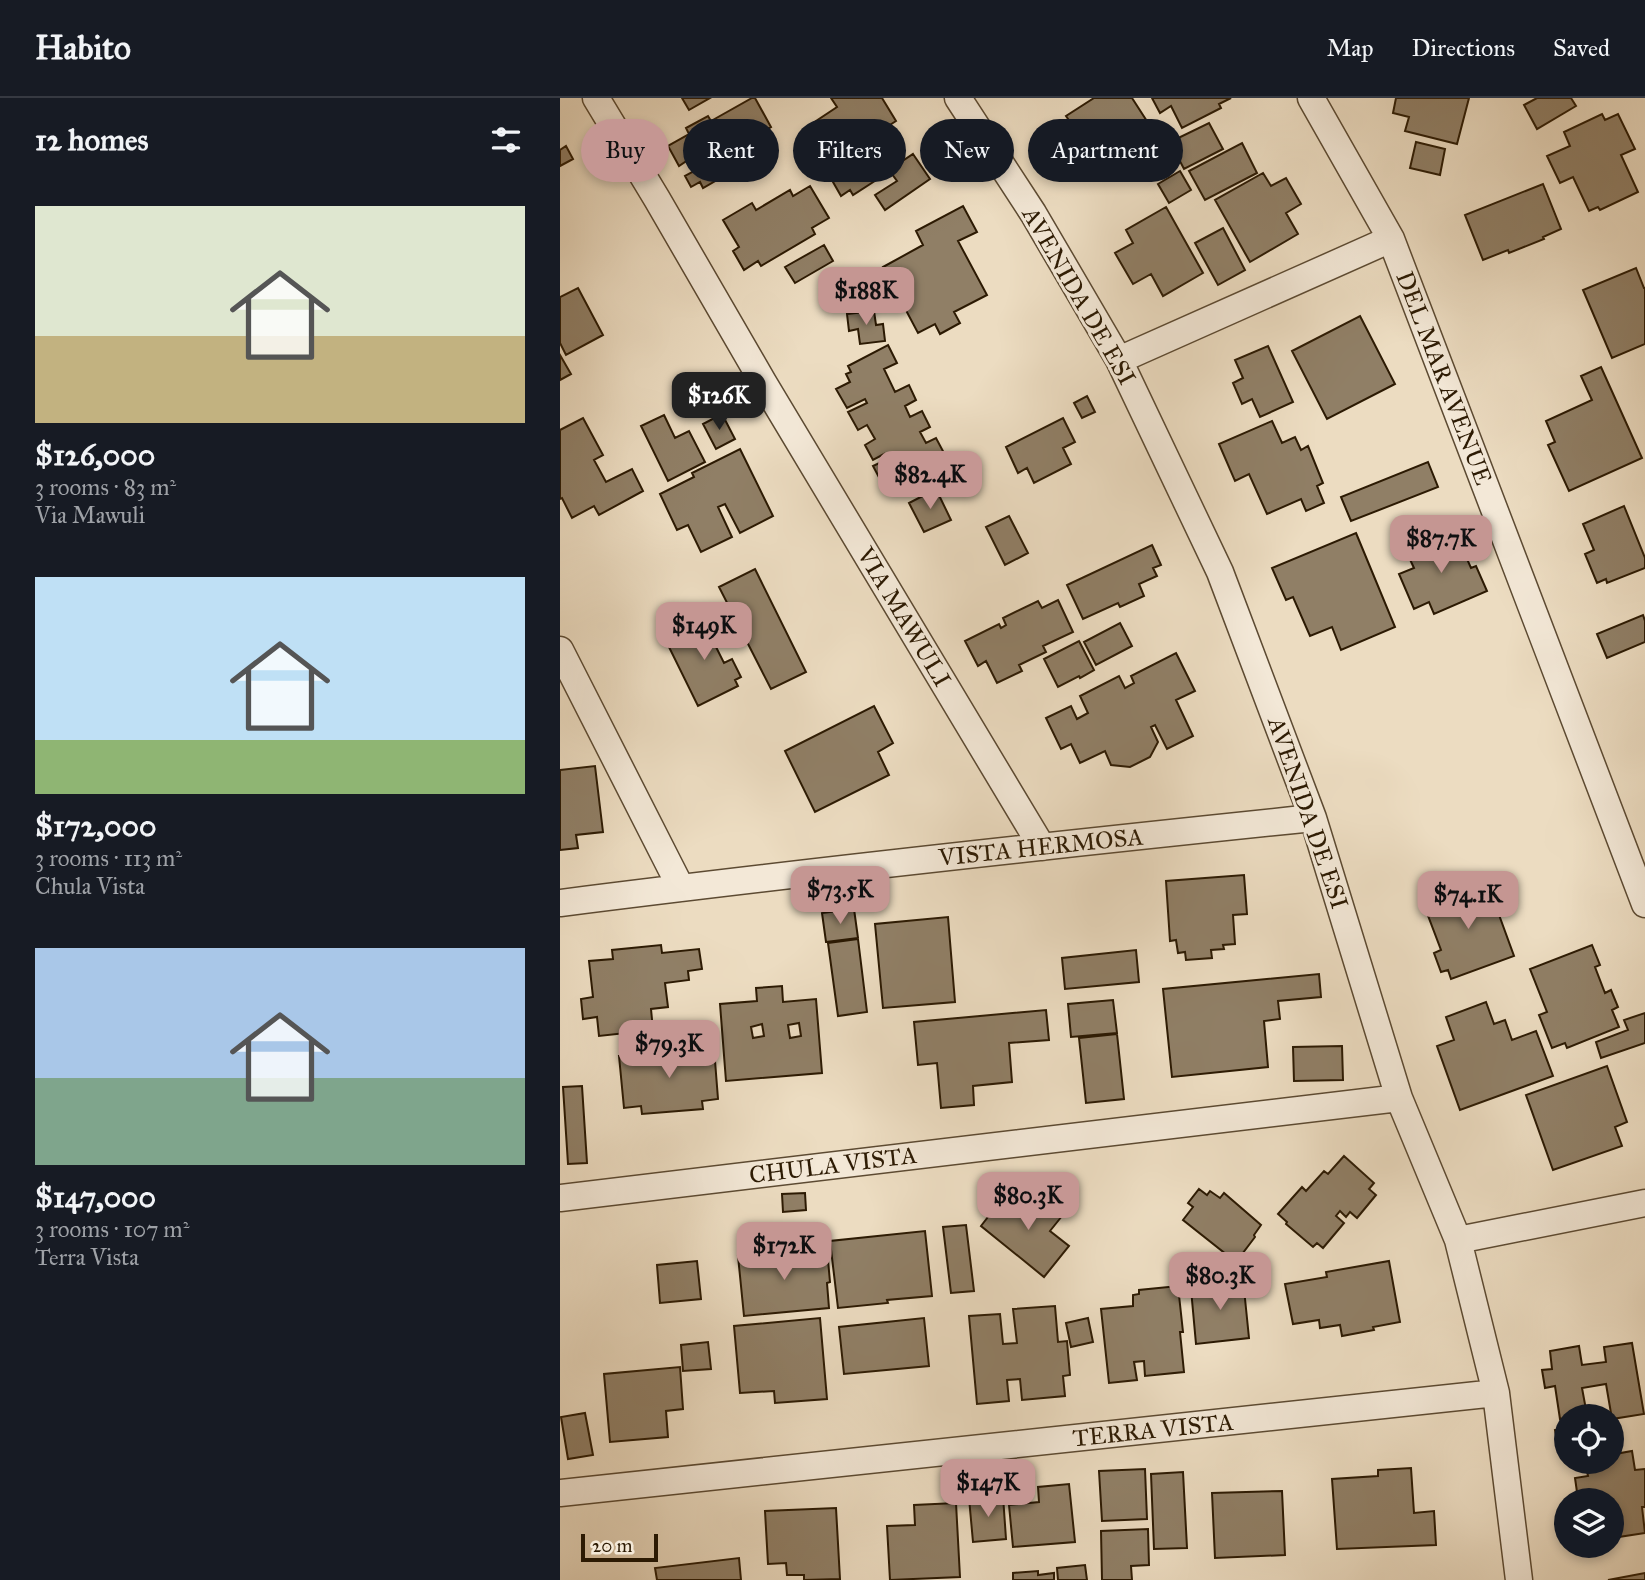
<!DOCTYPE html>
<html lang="en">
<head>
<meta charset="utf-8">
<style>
	:root { --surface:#171b24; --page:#242831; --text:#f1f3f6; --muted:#9ea1a6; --line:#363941; --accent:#c59692 }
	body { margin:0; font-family:"IM FELL Great Primer",serif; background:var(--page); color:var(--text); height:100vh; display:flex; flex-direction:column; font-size:26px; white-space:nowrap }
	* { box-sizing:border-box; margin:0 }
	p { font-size:23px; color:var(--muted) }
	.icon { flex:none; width:38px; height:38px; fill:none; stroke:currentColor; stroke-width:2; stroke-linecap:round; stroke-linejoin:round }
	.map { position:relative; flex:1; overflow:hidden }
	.sheet { display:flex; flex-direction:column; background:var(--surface); width:560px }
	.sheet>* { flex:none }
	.top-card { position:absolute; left:21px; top:21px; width:665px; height:63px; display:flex; gap:14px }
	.tools { position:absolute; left:994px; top:1306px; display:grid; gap:14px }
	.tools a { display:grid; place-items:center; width:70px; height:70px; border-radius:50%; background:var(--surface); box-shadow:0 4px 10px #0003; font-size:35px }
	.scale { position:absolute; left:21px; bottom:18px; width:77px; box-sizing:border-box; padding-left:7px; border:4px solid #2c1a03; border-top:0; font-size:19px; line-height:24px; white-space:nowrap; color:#2c1a03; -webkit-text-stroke:5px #f3e8d7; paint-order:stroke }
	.price { position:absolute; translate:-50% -60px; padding:0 16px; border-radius:14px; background:var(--accent); color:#111; font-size:23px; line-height:46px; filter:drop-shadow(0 2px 4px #0008) }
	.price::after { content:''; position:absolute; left:50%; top:42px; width:21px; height:16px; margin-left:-10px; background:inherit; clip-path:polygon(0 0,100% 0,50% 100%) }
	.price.selected { background:#222; color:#fff }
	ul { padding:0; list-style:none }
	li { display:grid; align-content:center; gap:14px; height:371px; padding:0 35px }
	li span { display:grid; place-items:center; height:217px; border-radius:0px; color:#555 }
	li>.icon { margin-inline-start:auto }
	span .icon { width:126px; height:126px; fill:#fffc; stroke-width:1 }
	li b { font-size:30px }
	h2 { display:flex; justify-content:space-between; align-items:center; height:84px; padding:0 35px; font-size:30px }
	.pill { padding:0 24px; border-radius:32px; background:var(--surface); box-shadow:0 4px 10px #0003; font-size:24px; line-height:63px }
	.pill.selected { background:var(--accent); color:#111 }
	header { display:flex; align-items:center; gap:42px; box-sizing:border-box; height:98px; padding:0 35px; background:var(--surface); border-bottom:2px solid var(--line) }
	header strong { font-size:33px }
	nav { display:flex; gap:38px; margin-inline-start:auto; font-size:24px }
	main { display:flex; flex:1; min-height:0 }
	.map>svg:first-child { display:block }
	.building { fill:#907f66; stroke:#2c1a03; stroke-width:2; fill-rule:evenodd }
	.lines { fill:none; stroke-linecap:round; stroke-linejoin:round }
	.minor-casing { stroke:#5c4a32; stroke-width:29 }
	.minor { stroke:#f3e8d7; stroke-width:26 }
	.labels { text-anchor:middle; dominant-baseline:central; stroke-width:6; stroke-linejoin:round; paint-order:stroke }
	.street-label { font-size:24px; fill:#2c1a03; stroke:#f3e8d7 }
</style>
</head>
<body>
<header>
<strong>Habito</strong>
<nav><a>Map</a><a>Directions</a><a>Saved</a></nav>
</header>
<main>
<section class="sheet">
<h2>12 homes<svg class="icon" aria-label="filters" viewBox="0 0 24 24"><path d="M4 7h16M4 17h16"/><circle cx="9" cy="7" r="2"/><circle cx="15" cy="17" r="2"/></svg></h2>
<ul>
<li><span style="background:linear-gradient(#dfe7d0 60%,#c2b280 0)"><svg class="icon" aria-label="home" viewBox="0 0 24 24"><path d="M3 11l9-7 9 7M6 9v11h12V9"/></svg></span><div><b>$126,000</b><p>3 rooms · 83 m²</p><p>Via Mawuli</p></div></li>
<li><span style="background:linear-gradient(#bfe0f5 75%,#8fb573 0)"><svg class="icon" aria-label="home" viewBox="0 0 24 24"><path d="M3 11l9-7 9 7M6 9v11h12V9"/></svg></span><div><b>$172,000</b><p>3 rooms · 113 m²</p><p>Chula Vista</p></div></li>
<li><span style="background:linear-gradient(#a9c7e8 60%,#7fa58c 0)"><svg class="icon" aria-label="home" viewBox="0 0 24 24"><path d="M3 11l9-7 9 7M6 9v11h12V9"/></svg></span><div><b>$147,000</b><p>3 rooms · 107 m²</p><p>Terra Vista</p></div></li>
</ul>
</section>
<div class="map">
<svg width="1085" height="1482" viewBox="0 0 1085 1482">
	<rect width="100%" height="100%" fill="#ecdcc1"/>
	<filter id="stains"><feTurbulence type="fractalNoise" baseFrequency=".00286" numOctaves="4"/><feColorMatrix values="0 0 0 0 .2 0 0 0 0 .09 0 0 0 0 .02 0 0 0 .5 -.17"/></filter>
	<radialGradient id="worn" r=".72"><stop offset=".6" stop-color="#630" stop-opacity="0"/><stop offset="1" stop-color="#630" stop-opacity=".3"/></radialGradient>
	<path class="building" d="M122,0H150L129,12Z
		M192,0H195L211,29L185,43L189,51L165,64L171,74L143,90L140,84L131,89L125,78L134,73L128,62L119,68L108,48L129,36L126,30L148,18L151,23Z
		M271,0H322L336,23L277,61L253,25L277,9Z
		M534,0H572L612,62L583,80L574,66L561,74L548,52L517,71L501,46L518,35L506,18Z
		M592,0H671L659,6L661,10L622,30L611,8L600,15Z
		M836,0H909L897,46L845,33L849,19L833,15Z
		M977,0H1011L1016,8L977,31L964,7Z
		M1042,16L1045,22L1058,16L1075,51L1061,57L1078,94L1040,112L1038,109L1029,113L1013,79L1000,85L987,58L1010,48L1004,34Z
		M649,25L663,51L624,71L610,44Z
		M856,44L885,51L880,77L850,70Z
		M682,45L697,75L645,102L629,73Z
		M6,48L13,61L0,68V52Z
		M304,52L321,79L293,97L290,92L281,98L273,84L281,78L276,70Z
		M353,56L370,81L325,112L315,97L337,83L329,72Z
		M620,73L631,92L609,105L598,86Z
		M703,75L711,88L726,80L741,106L726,115L738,136L690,164L655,102Z
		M983,86L1001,131L983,139L984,141L949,155L948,152L923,162L905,117Z
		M250,88L269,120L252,130L255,136L201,168L198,163L184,172L173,153L179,149L163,122L192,105L196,112L230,92L233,98Z
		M403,108L417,134L398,143L427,197L394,214L400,225L380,236L375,226L358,235L323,169L363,147L356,133Z
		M606,109L643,175L603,198L591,176L573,186L555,155L573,145L566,132Z
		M663,130L685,172L658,187L635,145Z
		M264,147L273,163L235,185L225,169Z
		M1076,170L1084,190H1085V246L1052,260L1023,192Z
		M295,175L297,190H304L306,207L281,210L279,193L272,194L270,178Z
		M18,190L43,237L6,257L0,245V199Z
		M314,213L316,227L323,226L325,243L300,246L298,231L289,233L287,216Z
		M800,218L835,286L767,321L732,253Z
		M328,247L337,265L324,271L335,294L349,287L356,302L345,308L350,319L362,313L370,329L360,334L366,345L376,340L384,355L372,361L375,366L358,375L355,370L322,385L313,368L326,362L324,356L313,362L305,347L315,341L307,327L298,332L288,314L307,305L305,301L287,310L276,291L290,284L286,276L291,274L288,268Z
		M708,248L733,304L700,319L692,301L682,306L673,285L683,280L675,262Z
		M0,257L11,276L0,282Z
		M1041,269L1082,360L1009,393L988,347L995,344L986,323L1032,302L1021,278Z
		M527,298L535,314L522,320L514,305Z
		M162,316L175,341L156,351L143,326Z
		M104,317L115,340L129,333L145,364L108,383L81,328Z
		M23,320L43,357L34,362L46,384L72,371L83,393L39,417L34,408L12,420L2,400L0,401V332Z
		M503,320L515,344L503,350L511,366L474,385L467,370L458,375L446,349Z
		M712,323L722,345L735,339L741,352L748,348L763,385L757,388L764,405L746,413L741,401L707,416L689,376L675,383L659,346Z
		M180,351L213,418L180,435L165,406L158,409L172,439L141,454L128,427L117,432L100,396L134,379L132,375Z
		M868,364L878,389L791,423L781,399Z
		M376,391L391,422L364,434L349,405Z
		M1064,408L1085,460V470L1047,485L1046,481L1037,485L1025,456L1034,452L1023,426Z
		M449,418L468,455L445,467L426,429Z
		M895,434L911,470L916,468L927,493L874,516L869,504L854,511L839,476L854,470L847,455Z
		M796,435L835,529L781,552L772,529L750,538L733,499L726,502L712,470Z
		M592,447L601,467L593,470L597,478L579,486L584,498L560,509L558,505L523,521L507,487Z
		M195,471L246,574L211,591L159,489Z
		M498,502L513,534L483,548L486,554L459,567L462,573L437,585L426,563L418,568L405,543L439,526L441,530L446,527L443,520L478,503L482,510Z
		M1083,517L1085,523V544L1047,560L1037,536Z
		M155,519L165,539L154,545L164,565L172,561L181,579L175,582L178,588L138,608L106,543Z
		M560,525L572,548L536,567L524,544Z
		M519,543L534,572L520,580L519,578L498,589L484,561Z
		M616,555L635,593L616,602L633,638L607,651L595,627L591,629L598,644L590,659L570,669L551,667L545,653L520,665L511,646L501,651L486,620L511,608L517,621L528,615L520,598L559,578L565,590L574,585L571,578Z
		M314,608L333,645L318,654L329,677L255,714L225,653Z
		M35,668L43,734L16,737L18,750L0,752V672Z
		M684,777L687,816L673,817L675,846L663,847L664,851L651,852L652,860L626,862L625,854L618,855L616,842L610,843L606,783Z
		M927,784L954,858L891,881L888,872L881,874L874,855L881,852L864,807Z
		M294,811L298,840L266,844L262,815Z
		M388,819L395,904L323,910L315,826Z
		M298,841L307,914L278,918L268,845Z
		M101,847L102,855L139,851L142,871L128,873L129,882L105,885L108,909L91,911L93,932L39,938L37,919L23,921L21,901L33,899L29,863L53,861L52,852Z
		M1032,847L1040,867L1035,869L1045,895L1051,892L1058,909L1052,912L1059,929L1007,950L1005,945L992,950L979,917L987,914L970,871Z
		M576,852L579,884L505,891L502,860Z
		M759,876L761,899L718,903L720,921L704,923L708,969L612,979L603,891Z
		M222,888L223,904L256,901L262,975L166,983L160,906L197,903L196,890ZM239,925L241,938L230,940L228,927ZM202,926L204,938L193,940L191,929Z
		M553,902L557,935L511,939L508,906Z
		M926,904L934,926L945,922L952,942L976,933L993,978L900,1012L877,948L894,942L886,919Z
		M486,912L489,942L449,945L452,984L413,988L414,1007L381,1010L377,965L358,967L354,924Z
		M1085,915V945L1041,960L1036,944L1068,932L1064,922Z
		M557,936L564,1001L526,1005L519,940Z
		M782,948L783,982L734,983L733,949Z
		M154,950L158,1001L142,1003L143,1011L82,1016L81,1008L64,1010L59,958Z
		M1047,968L1067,1024L1055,1029L1062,1048L993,1072L966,997Z
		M22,988L27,1065L8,1066L3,989Z
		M784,1058L814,1085L809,1091L816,1097L797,1120L790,1114L786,1119L780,1113L776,1118L784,1125L763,1150L757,1145L753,1149L726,1126L727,1124L718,1116L742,1089L746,1093L764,1073L768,1076Z
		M639,1091L647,1097L650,1093L660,1100L664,1095L701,1127L694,1137L695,1139L676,1164L623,1122L633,1109L628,1105Z
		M245,1095L246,1112L223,1114L222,1096Z
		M474,1095L502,1118L490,1133L509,1148L484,1179L421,1128L445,1097L462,1110Z
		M406,1127L414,1193L391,1195L383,1129Z
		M365,1133L372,1198L327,1202L328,1205L278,1210L270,1143Z
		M267,1151L270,1184L267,1185L269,1210L184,1218L178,1158Z
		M137,1163L141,1201L100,1205L97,1167Z
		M829,1163L840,1224L813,1229L814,1232L782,1238L780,1227L760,1230L759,1222L733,1226L725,1186L767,1179L766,1174Z
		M683,1181L689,1240L636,1246L631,1191L649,1190V1184Z
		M618,1188L623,1234H620L624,1274L585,1278L584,1263L574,1264L577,1282L549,1285L541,1211L573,1208V1197L579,1196V1192Z
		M495,1208L498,1244L507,1243L510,1277L503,1278L505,1298L462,1302L460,1281L447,1282L449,1303L417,1306L409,1218L440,1216L443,1246L457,1245L453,1211Z
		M260,1220L267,1301L215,1305L214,1293L180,1295L174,1228Z
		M364,1220L369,1268L284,1276L279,1229Z
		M528,1220L533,1244L511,1249L506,1225Z
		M148,1244L151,1271L123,1273L121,1247Z
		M1072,1245L1084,1316L1052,1321L1046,1286L1022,1290L1027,1317L1006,1318V1320L1000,1321L995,1288L985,1290L982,1272L992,1271L990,1253L1019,1248L1022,1267L1046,1264L1044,1249Z
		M120,1269L123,1311L106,1313L108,1339L50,1344L44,1276Z
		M25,1315L33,1357L8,1361L1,1319Z
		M1006,1330V1346L998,1348L995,1332Z
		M1052,1347H1053L1055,1356L1072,1353L1075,1372L1085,1371V1409H1082L1085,1435L1052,1440V1402H1032L1031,1399L1018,1401L1015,1380L1028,1378L1025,1363H1052Z
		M851,1370L854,1415L874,1413L876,1447L777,1451L772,1381L818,1378V1372Z
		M585,1371L587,1421L542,1423L539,1373Z
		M623,1374L627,1450L594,1451L591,1376Z
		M509,1386L515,1444L453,1449L449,1407L479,1404L478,1389Z
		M722,1393L725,1457L655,1460L652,1395Z
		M443,1398L446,1441L413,1444L409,1400Z
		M396,1405L400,1479L330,1482L327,1428L355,1427L354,1407Z
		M276,1410L280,1481L244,1482V1477H227L226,1465L208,1466L205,1413Z
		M588,1431L589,1467L571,1468L572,1482H542L541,1433Z
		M179,1460L181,1482H97L95,1470Z
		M525,1467L527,1482H498L497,1470Z
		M478,1473V1477L494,1475V1482H453V1475Z
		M1085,1475V1482H1048Z"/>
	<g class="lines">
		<g class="minor-casing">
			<path id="minor" d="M36,0L97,101L203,284L482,749
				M398,0L473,115L559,262L660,474L753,720L839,1000L898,1142L936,1295L959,1482
				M751,0L831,141L1085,806
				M559,262L831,141
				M0,552L121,790
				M0,805C251,773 502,746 753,720
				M0,1100L839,1000
				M898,1142L1085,1105
				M0,1395L936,1295"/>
		</g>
		<use href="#minor" class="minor"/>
	</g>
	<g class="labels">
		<g class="street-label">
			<text transform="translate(519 198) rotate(60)">AVENIDA DE ESI</text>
			<text transform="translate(884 280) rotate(69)">DEL MAR AVENUE</text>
			<text transform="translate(344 519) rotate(59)">VIA MAWULI</text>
			<text transform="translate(748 715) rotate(71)">AVENIDA DE ESI</text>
			<text transform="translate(481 749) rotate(-6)">VISTA HERMOSA</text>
			<text transform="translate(273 1067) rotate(-7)">CHULA VISTA</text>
			<text transform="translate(593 1332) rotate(-6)">TERRA VISTA</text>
		</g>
	</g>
	<rect width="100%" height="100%" filter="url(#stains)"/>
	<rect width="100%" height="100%" fill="url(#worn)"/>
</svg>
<div class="tools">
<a><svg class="icon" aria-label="locate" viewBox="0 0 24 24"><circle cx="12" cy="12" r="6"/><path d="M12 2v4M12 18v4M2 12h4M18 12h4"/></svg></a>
<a><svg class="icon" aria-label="layers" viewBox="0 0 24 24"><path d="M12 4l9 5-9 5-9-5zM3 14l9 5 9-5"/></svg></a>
</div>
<div class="scale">20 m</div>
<b class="price" style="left:306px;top:229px">$188K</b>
<b class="price selected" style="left:159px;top:334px">$126K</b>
<b class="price" style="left:370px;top:413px">$82.4K</b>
<b class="price" style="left:881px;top:477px">$87.7K</b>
<b class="price" style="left:144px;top:564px">$149K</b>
<b class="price" style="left:280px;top:828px">$73.5K</b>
<b class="price" style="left:908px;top:833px">$74.1K</b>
<b class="price" style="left:109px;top:982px">$79.3K</b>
<b class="price" style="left:468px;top:1134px">$80.3K</b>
<b class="price" style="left:224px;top:1184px">$172K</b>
<b class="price" style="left:660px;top:1214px">$80.3K</b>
<b class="price" style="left:428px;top:1421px">$147K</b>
<div class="top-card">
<a class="pill selected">Buy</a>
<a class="pill">Rent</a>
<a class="pill">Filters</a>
<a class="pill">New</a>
<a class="pill">Apartment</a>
</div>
</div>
</main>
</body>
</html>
